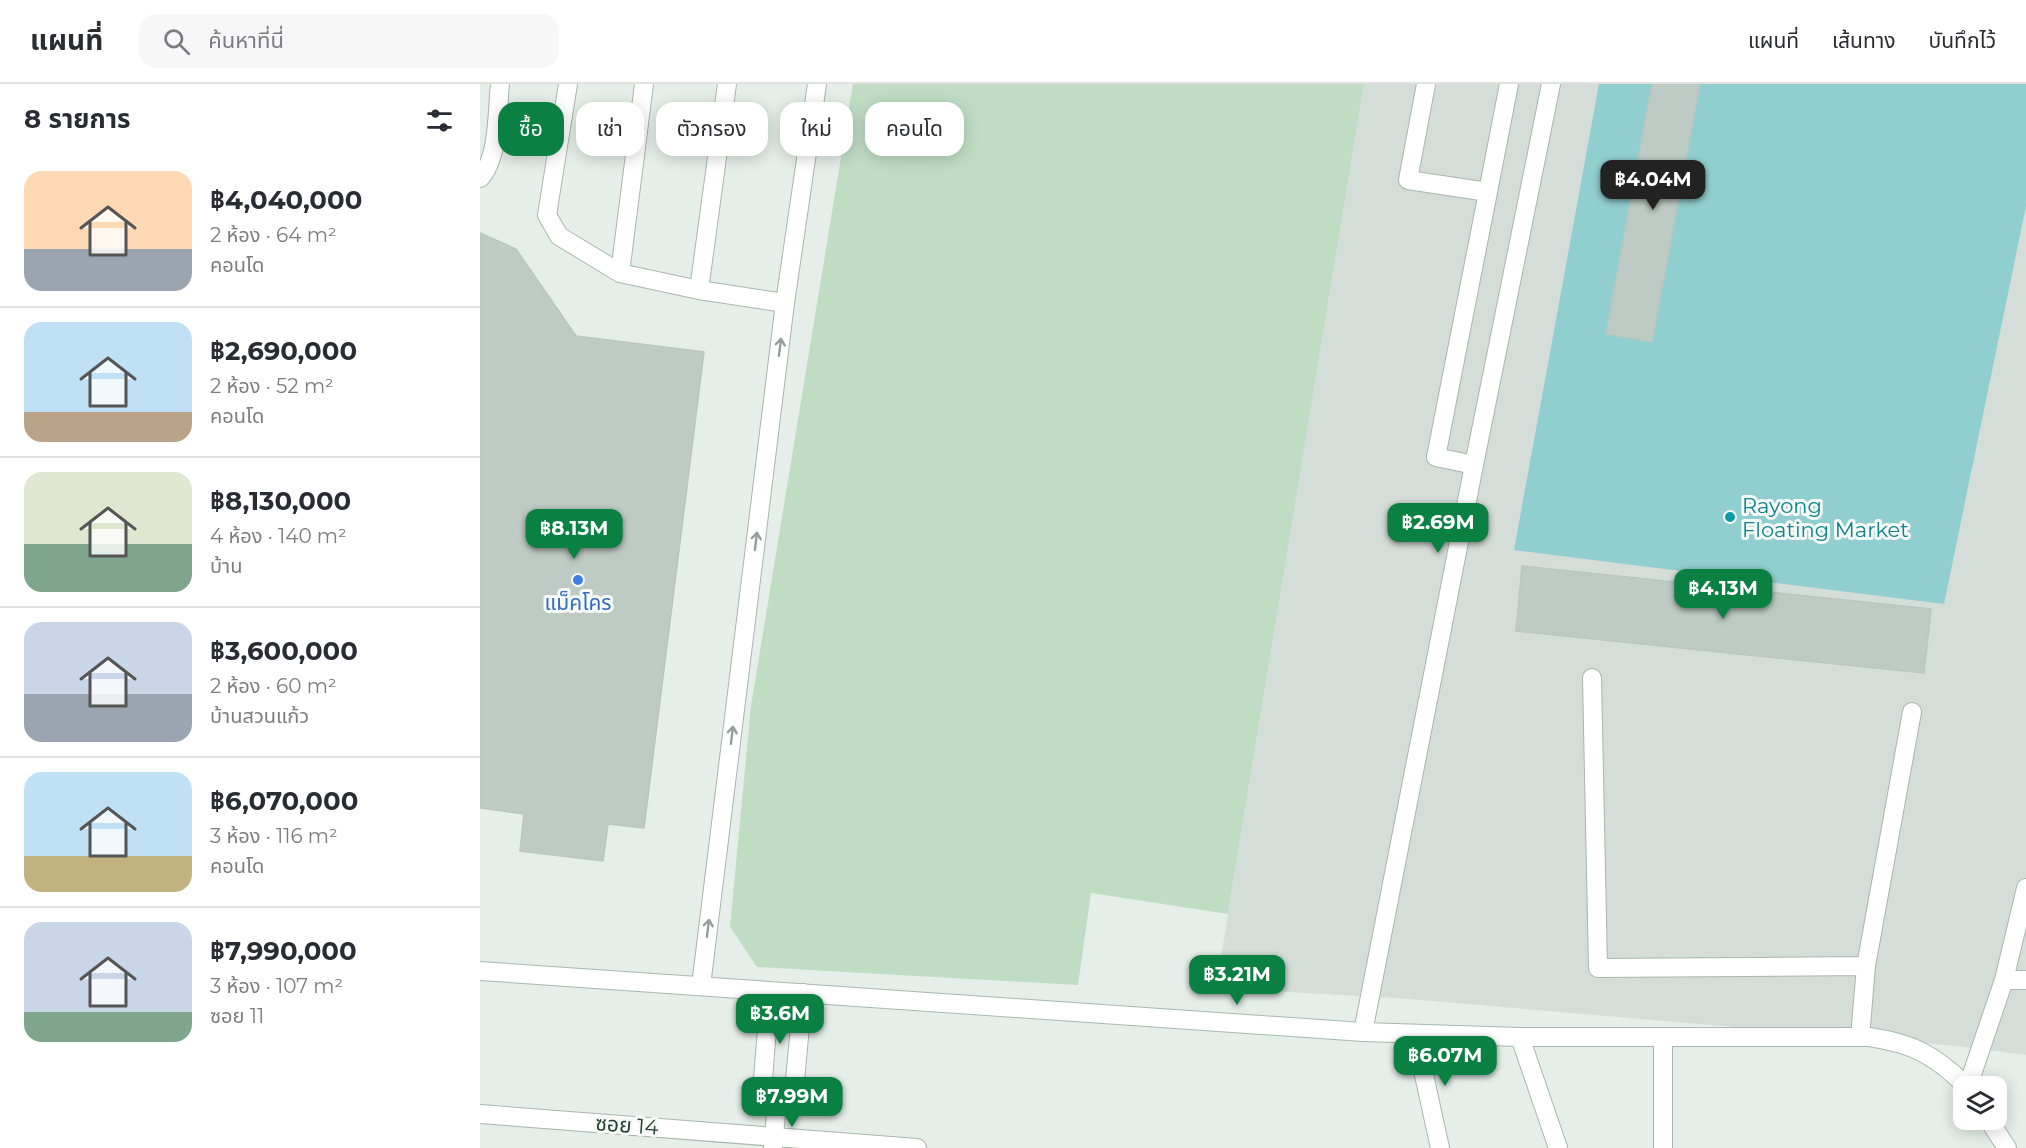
<!DOCTYPE html>
<html lang="th">
<head>
<meta charset="utf-8">
<style>
	:root { --surface:#fff; --page:#f7f7f7; --text:#2b2b33; --muted:#7c7c81; --line:#e1e1e2; --accent:#0b8043 }
	body { margin:0; font-family:Montserrat,"Noto Sans Thai",sans-serif; background:var(--page); color:var(--text); height:100vh; display:flex; flex-direction:column; font-size:22px; white-space:nowrap }
	* { box-sizing:border-box; margin:0 }
	p { font-size:20px; color:var(--muted) }
	.icon { flex:none; width:33px; height:33px; fill:none; stroke:currentColor; stroke-width:2; stroke-linecap:round; stroke-linejoin:round }
	.map { position:relative; flex:1; overflow:hidden }
	.side { display:flex; flex-direction:column; background:var(--surface); width:480px }
	.side>* { flex:none }
	.guide { position:absolute; left:18px; top:18px; width:570px; height:54px; display:flex; gap:12px }
	.tools { position:absolute; left:1473px; top:992px; display:grid; gap:12px }
	.tools a { display:grid; place-items:center; width:54px; height:54px; border-radius:12px; background:var(--surface); box-shadow:0 3px 15px #0003; font-size:30px }
	.price { position:absolute; translate:-50% -51px; padding:0 14px; border-radius:12px; background:var(--accent); color:#fff; font-size:20px; line-height:39px; filter:drop-shadow(0 2px 3px #0008) }
	.price::after { content:''; position:absolute; left:50%; top:36px; width:18px; height:14px; margin-left:-9px; background:inherit; clip-path:polygon(0 0,100% 0,50% 100%) }
	.price.current { background:#222; color:#fff }
	ul { padding:0; list-style:none }
	li { display:flex; align-items:center; gap:18px; height:150px; padding:0 24px }
	li+li { border-top:2px solid var(--line) }
	li span { display:grid; place-items:center; flex:none; width:168px; height:120px; border-radius:18px; color:#555 }
	li>.icon { margin-inline-start:auto }
	span .icon { width:72px; height:72px; fill:#fffc; stroke-width:1 }
	li b { font-size:26px }
	h2 { display:flex; justify-content:space-between; align-items:center; height:72px; padding:0 24px; font-size:26px }
	.pill { padding:0 21px; border-radius:18px; background:var(--surface); box-shadow:0 3px 15px #0003; font-size:21px; line-height:54px }
	.pill.current { background:var(--accent); color:#fff }
	header { display:flex; align-items:center; gap:36px; box-sizing:border-box; height:84px; padding:0 30px; background:var(--surface); border-bottom:2px solid var(--line) }
	header strong { font-size:28px }
	nav { display:flex; gap:33px; margin-inline-start:auto; font-size:21px }
	.search { width:420px; height:54px; background:var(--page); display:flex; align-items:center; gap:15px; box-sizing:border-box; padding:0 21px; border-radius:18px; color:var(--muted); font-size:22px }
	main { display:flex; flex:1; min-height:0 }
	.map>svg:first-child { display:block }
	.built { fill:#d4ddd8 }
	.green { fill:#c0ddc4 }
	.water { fill:#91cecf }
	.building { fill:#becbc4; stroke:#b8c7bf; stroke-width:1.5 }
	.lines { fill:none; stroke-linecap:round; stroke-linejoin:round }
	.lane-casing { stroke:#a8b6af; stroke-width:20 }
	.street-casing { stroke:#a8b6af; stroke-width:20 }
	.secondary-casing { stroke:#a4b9af; stroke-width:20 }
	.lane { stroke:#fff; stroke-width:18 }
	.street { stroke:#fff; stroke-width:18 }
	.secondary { stroke:#fff; stroke-width:18 }
	.oneway { stroke:#929f9a }
	.culture-dot { fill:#0f9aa8; stroke:#f6faf7; stroke-width:2 }
	.shop-dot { fill:#3f7fe0; stroke:#f6faf7; stroke-width:2 }
	.labels { text-anchor:middle; dominant-baseline:central; stroke-width:6; stroke-linejoin:round; paint-order:stroke }
	.culture-label { font-size:21px; fill:#0d838f; stroke:#f6faf7; text-anchor:start }
	.shop-label { font-size:21px; fill:#366cbe; stroke:#f6faf7 }
	.street-label { font-size:21px; fill:#253f34; stroke:#f6faf7 }
</style>
</head>
<body>
<header>
<strong>แผนที่</strong>
<div class="search"><svg class="icon" aria-label="search" viewBox="0 0 24 24"><circle cx="10" cy="10" r="6"/><path d="M15 15l6 6"/></svg>ค้นหาที่นี่</div>
<nav><a>แผนที่</a><a>เส้นทาง</a><a>บันทึกไว้</a></nav>
</header>
<main>
<section class="side">
<h2>8 รายการ<svg class="icon" aria-label="filters" viewBox="0 0 24 24"><path d="M4 7h16M4 17h16"/><circle cx="9" cy="7" r="2"/><circle cx="15" cy="17" r="2"/></svg></h2>
<ul>
<li><span style="background:linear-gradient(#ffd9b3 65%,#9aa5b1 0)"><svg class="icon" aria-label="home" viewBox="0 0 24 24"><path d="M3 11l9-7 9 7M6 9v11h12V9"/></svg></span><div><b>฿4,040,000</b><p>2 ห้อง · 64 m²</p><p>คอนโด</p></div></li>
<li><span style="background:linear-gradient(#bfe0f5 75%,#b9a48a 0)"><svg class="icon" aria-label="home" viewBox="0 0 24 24"><path d="M3 11l9-7 9 7M6 9v11h12V9"/></svg></span><div><b>฿2,690,000</b><p>2 ห้อง · 52 m²</p><p>คอนโด</p></div></li>
<li><span style="background:linear-gradient(#dfe7d0 60%,#7fa58c 0)"><svg class="icon" aria-label="home" viewBox="0 0 24 24"><path d="M3 11l9-7 9 7M6 9v11h12V9"/></svg></span><div><b>฿8,130,000</b><p>4 ห้อง · 140 m²</p><p>บ้าน</p></div></li>
<li><span style="background:linear-gradient(#c9d6e8 60%,#9aa5b1 0)"><svg class="icon" aria-label="home" viewBox="0 0 24 24"><path d="M3 11l9-7 9 7M6 9v11h12V9"/></svg></span><div><b>฿3,600,000</b><p>2 ห้อง · 60 m²</p><p>บ้านสวนแก้ว</p></div></li>
<li><span style="background:linear-gradient(#bfe0f5 70%,#c2b280 0)"><svg class="icon" aria-label="home" viewBox="0 0 24 24"><path d="M3 11l9-7 9 7M6 9v11h12V9"/></svg></span><div><b>฿6,070,000</b><p>3 ห้อง · 116 m²</p><p>คอนโด</p></div></li>
<li><span style="background:linear-gradient(#c9d6e8 75%,#7fa58c 0)"><svg class="icon" aria-label="home" viewBox="0 0 24 24"><path d="M3 11l9-7 9 7M6 9v11h12V9"/></svg></span><div><b>฿7,990,000</b><p>3 ห้อง · 107 m²</p><p>ซอย 11</p></div></li>
</ul>
</section>
<div class="map">
<svg width="1546" height="1064" viewBox="0 0 1546 1064">
	<rect width="100%" height="100%" fill="#e5eee9"/>
	<path class="built" d="M884,0H1546V971L1477,962L916,914L736,904Z"/>
	<path class="green" d="M373,0H884L748,830L611,809L598,901L277,883L250,843L271,622Z"/>
	<path class="water" d="M1119,0H1546V122L1464,520L1034,466Z"/>
	<path class="building" d="M1172,0H1220L1172,258L1126,250Z
		M0,149L36,165L96,252L224,268L164,744L128,740L123,777L40,767L44,730L0,724Z
		M1042,482L1451,525L1444,589L1036,547Z"/>
	<g class="lines">
		<g class="lane-casing">
			<path id="lane" d="M88,0L67,131L79,152L140,189L219,206L305,219
				M946,0L928,96L1008,108L1029,0
				M0,94C19,74 17,27 20,0
				M140,189L164,0
				M219,206L247,0
				M994,381L956,373L1008,108
				M1112,594L1118,884L1386,882L1380,953
				M1386,882L1432,628
				M1524,896L1546,804
				M221,902L305,219L337,0
				M1488,1002L1524,896H1546
				M1183,1064V954"/>
		</g>
		<g class="street-casing">
			<path id="street" d="M290,907L283,995L297,1020
				M883,948L994,381L1071,0
				M935,950L960,1064
				M1040,953L1078,1064
				M0,1030L437,1064
				M293,1062L297,1020L315,997L323,909"/>
		</g>
		<g class="secondary-casing">
			<path id="secondary" d="M0,887L883,948L1040,953H1389C1432,959 1455,971 1486,1002
				M1508,1035L1527,1064"/>
		</g>
		<use href="#lane" class="lane"/>
		<use href="#street" class="street"/>
		<use href="#secondary" class="secondary"/>
	</g>
	<defs><path id="oneway-shaft" d="M-6 0H5M1.5-3L5.5 0L1.5 3" fill="none" stroke-width="1.6" stroke-linecap="round" stroke-linejoin="round" transform="scale(1.5)"/></defs>
	<g class="oneway">
		<use href="#oneway-shaft" transform="translate(300 263) rotate(-83)"/>
		<use href="#oneway-shaft" transform="translate(276 457) rotate(-83)"/>
		<use href="#oneway-shaft" transform="translate(252 651) rotate(-83)"/>
		<use href="#oneway-shaft" transform="translate(228 844) rotate(-83)"/>
	</g>
	<circle class="culture-dot" cx="1250" cy="433" r="6"/>
	<circle class="shop-dot" cx="98" cy="496" r="6"/>
	<g class="labels">
		<g class="culture-label">
			<text x="1262" y="421">Rayong<tspan x="1262" dy="24">Floating Market</tspan></text>
		</g>
		<g class="shop-label">
			<text x="98" y="518">แม็คโคร</text>
		</g>
		<g class="street-label">
			<text transform="translate(147 1041) rotate(4)">ซอย 14</text>
		</g>
	</g>
</svg>
<div class="tools">
<a><svg class="icon" aria-label="layers" viewBox="0 0 24 24"><path d="M12 4l9 5-9 5-9-5zM3 14l9 5 9-5"/></svg></a>
</div>
<b class="price current" style="left:1173px;top:127px">฿4.04M</b>
<b class="price" style="left:958px;top:470px">฿2.69M</b>
<b class="price" style="left:94px;top:476px">฿8.13M</b>
<b class="price" style="left:1243px;top:536px">฿4.13M</b>
<b class="price" style="left:757px;top:922px">฿3.21M</b>
<b class="price" style="left:300px;top:961px">฿3.6M</b>
<b class="price" style="left:965px;top:1003px">฿6.07M</b>
<b class="price" style="left:312px;top:1044px">฿7.99M</b>
<div class="guide">
<a class="pill current">ซื้อ</a>
<a class="pill">เช่า</a>
<a class="pill">ตัวกรอง</a>
<a class="pill">ใหม่</a>
<a class="pill">คอนโด</a>
</div>
</div>
</main>
</body>
</html>
